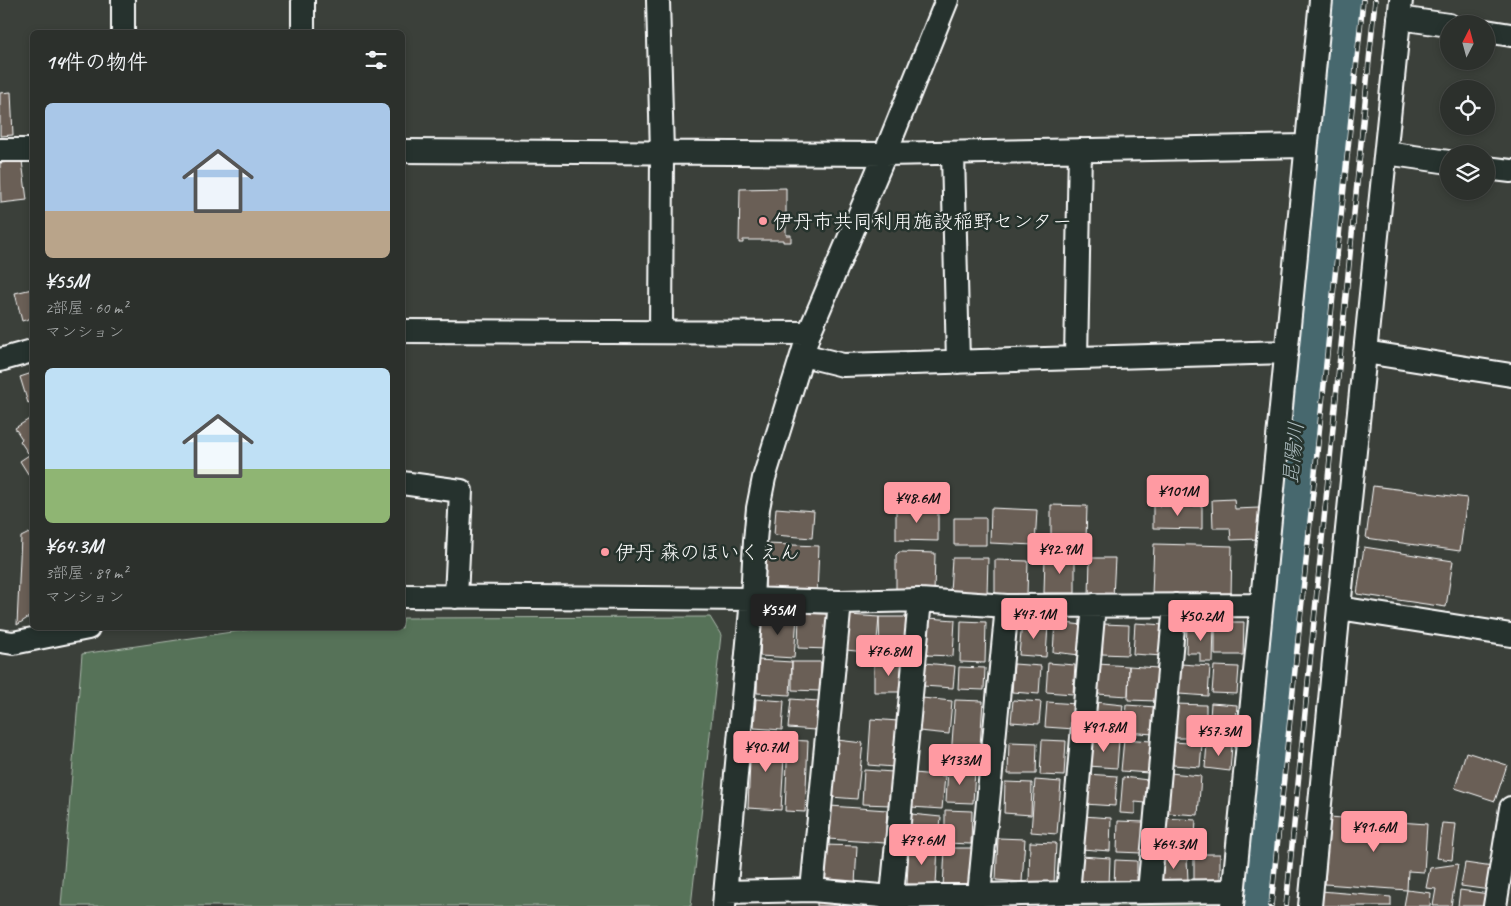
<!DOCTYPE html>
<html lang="ja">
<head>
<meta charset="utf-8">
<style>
	:root { --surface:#2c302c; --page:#343834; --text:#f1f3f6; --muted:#a6a9a9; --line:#484b48; --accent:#ff9aa2 }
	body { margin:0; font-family:Caveat,"Klee One",sans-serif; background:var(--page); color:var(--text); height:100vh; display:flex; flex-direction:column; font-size:19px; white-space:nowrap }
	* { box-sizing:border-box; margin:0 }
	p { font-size:16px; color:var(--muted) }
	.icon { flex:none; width:28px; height:28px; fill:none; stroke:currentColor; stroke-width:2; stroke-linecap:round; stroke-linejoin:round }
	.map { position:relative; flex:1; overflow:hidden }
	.drawer { position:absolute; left:30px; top:30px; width:375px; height:600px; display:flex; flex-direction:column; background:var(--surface); border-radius:8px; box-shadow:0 2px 8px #0003,0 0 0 1px var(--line) }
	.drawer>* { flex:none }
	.needle { width:32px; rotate:6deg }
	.fabs { position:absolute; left:1440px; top:15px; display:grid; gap:10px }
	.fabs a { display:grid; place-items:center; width:55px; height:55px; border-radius:50%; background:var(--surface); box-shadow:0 2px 8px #0003,0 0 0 1px var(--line); font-size:25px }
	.price { position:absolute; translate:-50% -42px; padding:0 11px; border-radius:5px; background:var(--accent); color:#111; font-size:16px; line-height:32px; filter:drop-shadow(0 1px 2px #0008) }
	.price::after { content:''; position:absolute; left:50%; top:30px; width:15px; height:11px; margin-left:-8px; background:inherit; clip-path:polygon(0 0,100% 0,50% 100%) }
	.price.current { background:#222; color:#fff }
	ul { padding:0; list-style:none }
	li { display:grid; align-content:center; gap:10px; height:265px; padding:0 15px }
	li span { display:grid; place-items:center; height:155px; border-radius:8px; color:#555 }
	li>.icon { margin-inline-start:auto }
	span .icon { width:90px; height:90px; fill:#fffc; stroke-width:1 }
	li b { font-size:21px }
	h2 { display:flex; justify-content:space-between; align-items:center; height:60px; padding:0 15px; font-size:21px }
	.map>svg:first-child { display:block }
	.green { fill:#577258; stroke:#abb8ac }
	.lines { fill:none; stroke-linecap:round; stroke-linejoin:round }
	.river { stroke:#47676e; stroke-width:45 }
	.building { fill:#6b5f57; stroke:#fff }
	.minor-casing { stroke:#fff; stroke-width:26 }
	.minor { stroke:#26332d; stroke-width:22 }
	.rail-casing { stroke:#fff; stroke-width:5.5 }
	.rail { stroke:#26332d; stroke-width:4; stroke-dasharray:11; stroke-linecap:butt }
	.poi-dot { fill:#ff9aa2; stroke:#26332d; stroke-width:2 }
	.labels { text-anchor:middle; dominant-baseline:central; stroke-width:5; stroke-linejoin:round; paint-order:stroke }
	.poi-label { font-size:20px; fill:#fff; stroke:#26332d; text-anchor:start }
	.water-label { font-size:21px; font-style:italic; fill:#acbbbe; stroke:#26332d }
</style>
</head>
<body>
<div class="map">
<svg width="1511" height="906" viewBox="0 0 1511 906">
	<rect width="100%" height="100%" fill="#3b403a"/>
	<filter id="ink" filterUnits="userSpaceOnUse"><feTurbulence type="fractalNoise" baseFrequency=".02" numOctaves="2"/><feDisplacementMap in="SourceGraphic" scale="10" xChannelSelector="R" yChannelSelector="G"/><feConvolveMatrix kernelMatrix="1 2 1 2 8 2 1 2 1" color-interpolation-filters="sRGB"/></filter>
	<g filter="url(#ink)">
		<path class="green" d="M710,617L721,635L691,906H61L82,654L259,628H402L403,618Z
			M966,901L1222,902V906H966Z"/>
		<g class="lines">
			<path class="river" d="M1247,906L1339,0"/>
		</g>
		<path class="building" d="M11,92L13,135L0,136V93Z
			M22,161L27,200L1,203L0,163Z
			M786,188V235H791V242H783V240H743V243H739L740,189Z
			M32,289V318L22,321L15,293Z
			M32,373V401L28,403L20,377Z
			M31,418L32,450L28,453L20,441L22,439L15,428Z
			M32,453V475L30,477L20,461Z
			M1373,486L1467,498L1460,551L1366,538Z
			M1234,499L1235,509L1259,508V539L1231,540L1230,528H1213L1212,500Z
			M1051,505L1087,506L1086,541L1051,540Z
			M1153,506H1202V529L1153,528Z
			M896,507L938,508V541L896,540Z
			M776,508L814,511L812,538L774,535Z
			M991,508L1037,510L1035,545L990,543Z
			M954,518H986V545H954Z
			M29,533L32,538V615L17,625L21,537Z
			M767,544L819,546L817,594L765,591Z
			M1154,544L1232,546L1231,596L1152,594Z
			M1364,547L1453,561L1446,607L1357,594Z
			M899,552L935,553L934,594L896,593V555Z
			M1045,556H1075V593H1044Z
			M952,558H988L987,594L950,593Z
			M1090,558H1115L1113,597L1089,596Z
			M995,560L1028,561L1027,595H995Z
			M799,613L830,614L829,649L798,648Z
			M762,614L797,616L794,658L760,656Z
			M849,615L879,617L876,653L846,650Z
			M879,617H908L909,652L880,653Z
			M928,618L955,620L953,656L926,655Z
			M961,621L986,622L985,663L960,662Z
			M1022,622L1048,624L1046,657L1019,655Z
			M1055,622L1083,625L1080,655L1053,652Z
			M1215,622H1244L1243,655H1215Z
			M1135,623L1164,625L1162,656L1133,654Z
			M1103,624L1129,625L1128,655L1102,654Z
			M1187,625H1214L1213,662H1200V653H1186Z
			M758,660L792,662L790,695L757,693Z
			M792,662H821L820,691L792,690Z
			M874,663H904V692H874Z
			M925,663L955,666L953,688L923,686Z
			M1048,663L1075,665L1073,694L1046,692Z
			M1014,664L1041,666L1039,694L1012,692Z
			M1098,664L1129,666L1128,696L1097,694Z
			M1181,664L1210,666L1208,696L1179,694Z
			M1129,666L1158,668L1157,701L1128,700Z
			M1214,666L1239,667L1237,694L1212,693Z
			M959,667L985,668L984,690L958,689Z
			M922,698L952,701L949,734L919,731Z
			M756,699L784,701L782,730L754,728Z
			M791,699L818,701L815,730L788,728Z
			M955,700L983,701L979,761L951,758Z
			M1013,700L1041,702L1039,724L1011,722Z
			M1047,702L1077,704L1075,729L1045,727Z
			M1095,702L1123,705L1120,733L1093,730Z
			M1211,703L1237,705L1235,735L1209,733Z
			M1176,704L1206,705V738H1176Z
			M1126,705L1156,707L1154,734L1124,732Z
			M871,719L898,721L894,767L868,765Z
			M751,737L785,738L781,810L748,808Z
			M1090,738L1119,740L1117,768L1088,766Z
			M1124,739L1151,741L1149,773L1121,771Z
			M788,740L808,741L805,812L785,811Z
			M837,740L863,743L857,799L831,797Z
			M1042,740L1066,741L1064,776L1040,775Z
			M1009,742L1037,743L1036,774H1008Z
			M1174,742L1202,744L1200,767L1173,765Z
			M1207,744L1232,746L1230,771L1205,768Z
			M1466,752L1507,765L1495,801L1455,788Z
			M948,768L975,770L973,803L946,802Z
			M864,770L893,772L891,805L862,804Z
			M914,773L945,776L942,809L911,807Z
			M1170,773L1201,776L1198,815L1168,813Z
			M1086,774L1117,776L1115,806L1084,804Z
			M1123,777L1148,780L1146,803L1135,802V814L1120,813Z
			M1035,780L1061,782L1057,834L1031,832Z
			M1005,782L1032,783L1031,815L1004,813Z
			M830,806L887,810L885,843L828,839Z
			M945,810L972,811L971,844L945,843Z
			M911,814L941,817L939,839L909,836Z
			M1083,816L1111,818L1110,851L1081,849Z
			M1329,817L1427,824L1424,872L1408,871L1407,890L1325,884Z
			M1164,818L1196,820L1194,854L1163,853Z
			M1118,821L1144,822L1142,853L1117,852Z
			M1442,823L1456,824L1452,860L1437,858Z
			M998,838L1025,839L1022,882L996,880Z
			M1030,842L1056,843L1054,884L1029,883Z
			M825,845L857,846L855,885L824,883Z
			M909,846L938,847L936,885L907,884Z
			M945,848H973L972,889L943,888Z
			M1194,854H1220V883H1194Z
			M1081,856L1110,858L1109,887L1080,886Z
			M1187,859L1188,881L1161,882L1160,860Z
			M1115,860L1137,861V886H1114Z
			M1465,863L1493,867L1490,890L1461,886Z
			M1458,864L1451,906H1433L1436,889L1426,888L1430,868Z
			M1407,890L1431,893L1430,906H1404Z
			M1460,890L1489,894L1487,906H1458Z
			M1321,891L1391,897V906H1320Z
			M817,902L857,903V906H817Z"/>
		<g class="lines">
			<g class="minor-casing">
				<path id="minor" d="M658,0L662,153L661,332
					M1399,18L1449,25
					M1486,31L1511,35
					M123,32V0
					M303,32V0
					M0,150H32
					M402,151L885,154L1306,146
					M953,153L958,362
					M1386,153L1449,162
					M1486,168L1511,171
					M402,331L809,333
					M1365,352L1511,375
					M803,355L843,365L1287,352
					M1076,358L1080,150
					M0,360L32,351
					M402,483L461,491L456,597
					M402,596L752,599L840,602L920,600L1007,606L1261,605
					M1339,608L1511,635
					M0,641L13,643L88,628
					M812,890L840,602
					M725,892L812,890L892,897L1068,893L1233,891
					M1149,892L1175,605
					M1068,893L1094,605
					M979,895L1007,606
					M724,906L752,599L755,541L758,508L764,478L809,333L885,154L947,0
					M891,906L920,600
					M1232,906L1321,0
					M1310,906L1339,608L1401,0
					M1495,906L1511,808"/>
			</g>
			<use href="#minor" class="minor"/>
			<g class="rail-casing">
				<path id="rail" d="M1271,906L1363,0
					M1286,906L1375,0"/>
			</g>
			<use href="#rail" class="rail"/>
		</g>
	</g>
	<g class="poi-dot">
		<circle cx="763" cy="221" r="5"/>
		<circle cx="605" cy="552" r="5"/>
	</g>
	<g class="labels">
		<g class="poi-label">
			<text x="773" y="221">伊丹市共同利用施設稲野センター</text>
			<text x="615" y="552">伊丹 森のほいくえん</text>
		</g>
		<g class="water-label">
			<text transform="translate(1293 453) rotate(-84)">昆陽川</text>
		</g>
	</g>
</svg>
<div class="fabs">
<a><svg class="needle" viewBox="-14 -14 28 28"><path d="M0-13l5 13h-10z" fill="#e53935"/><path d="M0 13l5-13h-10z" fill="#a6a9a9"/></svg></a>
<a><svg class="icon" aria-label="locate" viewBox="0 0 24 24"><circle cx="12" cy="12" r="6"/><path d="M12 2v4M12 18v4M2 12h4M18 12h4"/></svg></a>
<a><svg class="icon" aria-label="layers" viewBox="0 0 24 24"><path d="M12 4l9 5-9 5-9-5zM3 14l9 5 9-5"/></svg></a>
</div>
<b class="price" style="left:1178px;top:517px">¥101M</b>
<b class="price" style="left:917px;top:524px">¥48.6M</b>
<b class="price" style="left:1060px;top:575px">¥92.9M</b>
<b class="price current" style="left:778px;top:636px">¥55M</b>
<b class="price" style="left:1034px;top:640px">¥47.1M</b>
<b class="price" style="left:1201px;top:642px">¥50.2M</b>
<b class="price" style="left:889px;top:677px">¥76.8M</b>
<b class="price" style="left:1104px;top:753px">¥91.8M</b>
<b class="price" style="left:1219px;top:757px">¥57.3M</b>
<b class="price" style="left:766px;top:773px">¥90.7M</b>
<b class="price" style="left:960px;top:786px">¥133M</b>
<b class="price" style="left:1374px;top:853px">¥91.6M</b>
<b class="price" style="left:922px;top:866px">¥79.6M</b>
<b class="price" style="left:1174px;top:870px">¥64.3M</b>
<section class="drawer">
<h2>14件の物件<svg class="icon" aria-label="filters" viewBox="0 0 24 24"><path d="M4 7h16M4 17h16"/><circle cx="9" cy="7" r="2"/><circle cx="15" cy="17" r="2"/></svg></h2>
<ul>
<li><span style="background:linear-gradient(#a9c7e8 70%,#b9a48a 0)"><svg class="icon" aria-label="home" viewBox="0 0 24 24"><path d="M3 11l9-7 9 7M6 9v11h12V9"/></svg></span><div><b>¥55M</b><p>2部屋 · 60 m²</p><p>マンション</p></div></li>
<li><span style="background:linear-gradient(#bfe0f5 65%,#8fb573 0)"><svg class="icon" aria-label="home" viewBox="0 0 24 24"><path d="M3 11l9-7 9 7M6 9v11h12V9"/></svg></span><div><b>¥64.3M</b><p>3部屋 · 89 m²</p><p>マンション</p></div></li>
</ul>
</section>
</div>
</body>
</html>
